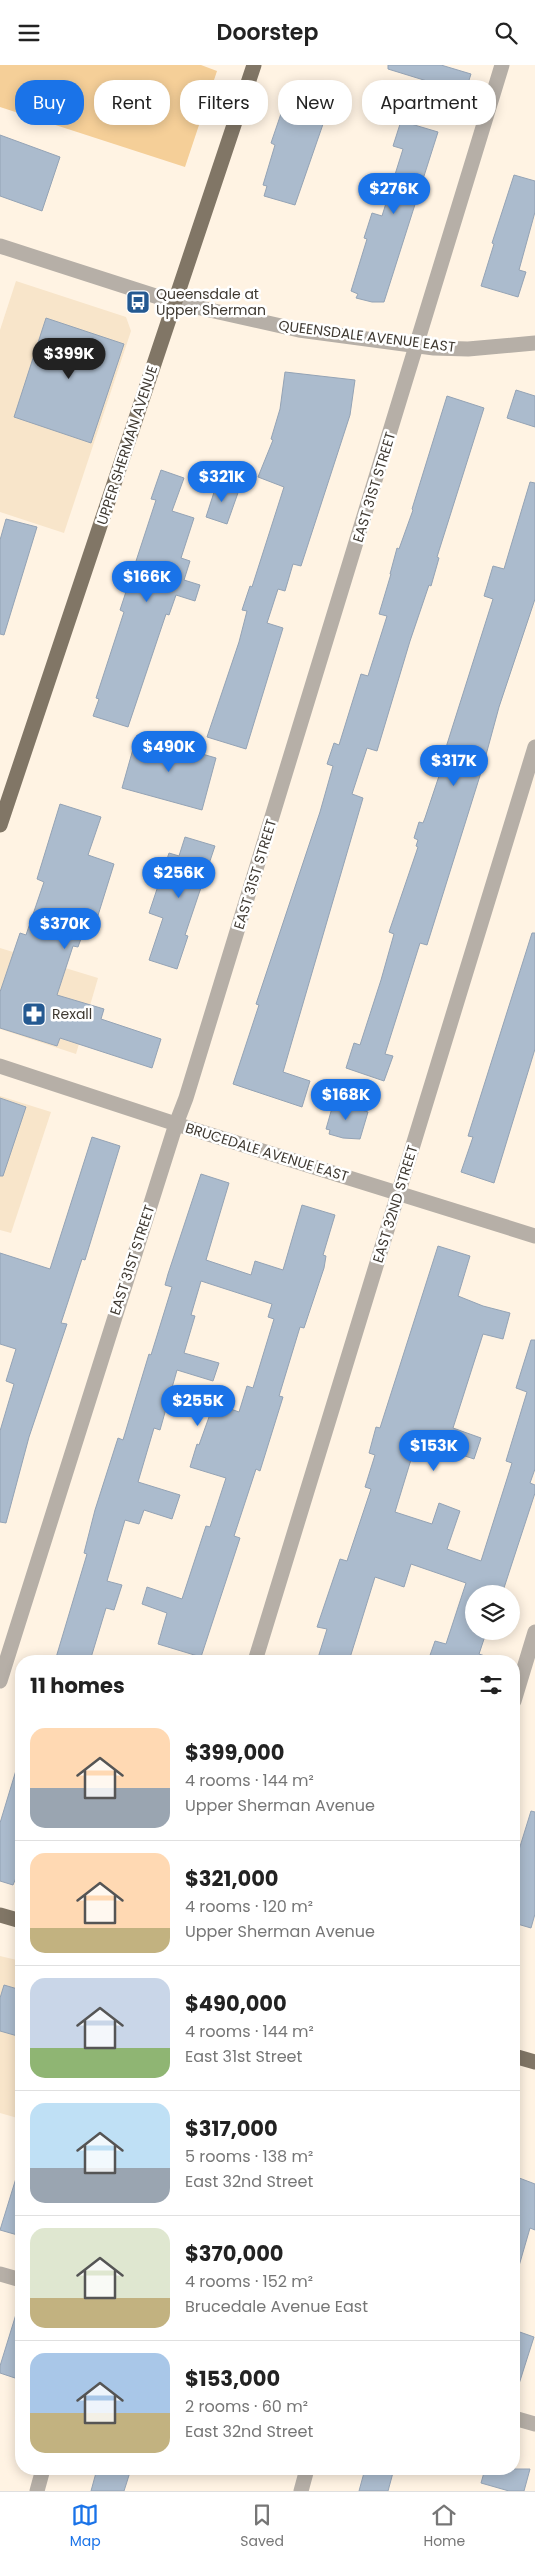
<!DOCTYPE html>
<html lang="en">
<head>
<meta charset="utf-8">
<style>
	:root { --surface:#fff; --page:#f6f6f6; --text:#222; --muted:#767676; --line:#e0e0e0; --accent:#1a73e8 }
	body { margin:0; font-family:Poppins,sans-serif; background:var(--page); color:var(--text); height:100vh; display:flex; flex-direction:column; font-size:19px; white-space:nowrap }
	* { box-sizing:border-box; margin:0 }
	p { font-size:16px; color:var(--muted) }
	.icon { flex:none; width:28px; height:28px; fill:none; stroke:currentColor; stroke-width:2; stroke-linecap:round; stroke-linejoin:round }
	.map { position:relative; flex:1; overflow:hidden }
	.sheet { position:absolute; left:15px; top:1590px; width:505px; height:820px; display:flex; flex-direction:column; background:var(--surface); border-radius:20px; box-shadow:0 2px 12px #0003 }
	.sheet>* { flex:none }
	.guide { position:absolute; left:15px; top:15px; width:505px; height:45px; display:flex; gap:10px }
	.tools { position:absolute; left:465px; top:1520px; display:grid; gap:10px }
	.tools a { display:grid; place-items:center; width:55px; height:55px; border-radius:50%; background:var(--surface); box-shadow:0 2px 12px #0003; font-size:25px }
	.price { position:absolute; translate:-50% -42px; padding:0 11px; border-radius:18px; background:var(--accent); color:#fff; font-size:16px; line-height:32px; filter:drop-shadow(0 1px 2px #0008) }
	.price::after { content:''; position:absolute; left:50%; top:30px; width:15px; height:11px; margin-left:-8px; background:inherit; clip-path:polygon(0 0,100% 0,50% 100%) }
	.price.selected { background:#222; color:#fff }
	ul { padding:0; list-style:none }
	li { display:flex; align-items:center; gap:15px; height:125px; padding:0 15px }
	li+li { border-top:1px solid var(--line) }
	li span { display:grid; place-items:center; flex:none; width:140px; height:100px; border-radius:15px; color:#555 }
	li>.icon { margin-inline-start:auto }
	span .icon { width:60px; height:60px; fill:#fffc; stroke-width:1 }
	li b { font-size:21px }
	h2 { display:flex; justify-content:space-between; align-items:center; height:60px; padding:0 15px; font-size:21px }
	.chip { padding:0 18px; border-radius:20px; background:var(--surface); box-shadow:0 2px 12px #0003; font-size:18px; line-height:45px }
	.chip.selected { background:var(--accent); color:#fff }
	header { display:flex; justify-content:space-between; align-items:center; height:65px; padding:0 15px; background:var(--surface); font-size:22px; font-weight:600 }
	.tab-bar { display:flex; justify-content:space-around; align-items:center; height:70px; border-top:1px solid var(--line); background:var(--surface); font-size:14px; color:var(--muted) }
	.tab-bar a { display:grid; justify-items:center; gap:2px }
	.tab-bar .selected { color:var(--accent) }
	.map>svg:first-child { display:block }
	.built { fill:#f8e5ca }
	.green { fill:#f5cf98 }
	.building { fill:#abbbcd; stroke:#94a3b5 }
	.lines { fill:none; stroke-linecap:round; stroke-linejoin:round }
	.minor { stroke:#b6afa7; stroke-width:15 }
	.major { stroke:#817666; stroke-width:15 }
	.labels { text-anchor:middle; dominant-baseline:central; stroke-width:5; stroke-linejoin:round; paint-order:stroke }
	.poi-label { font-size:14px; fill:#3e3830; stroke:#fff; text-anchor:start }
	.street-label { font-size:14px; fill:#3e3830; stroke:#fff }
</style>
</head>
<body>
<header><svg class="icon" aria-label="menu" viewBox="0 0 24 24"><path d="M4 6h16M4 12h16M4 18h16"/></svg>Doorstep<svg class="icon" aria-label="search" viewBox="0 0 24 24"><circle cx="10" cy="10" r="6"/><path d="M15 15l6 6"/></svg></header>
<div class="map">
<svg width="535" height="2426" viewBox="0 0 535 2426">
	<rect width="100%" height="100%" fill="#fff3e3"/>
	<path class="built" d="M16,216L126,252L131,266L64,468L0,447V265Z
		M0,883L98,913L76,989L0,964Z
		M0,1031L51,1047L11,1168L0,1165Z
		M0,1891L21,1896V2054L0,2048Z"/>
	<path class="green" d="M0,0H201L217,6L185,102L0,42Z"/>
	<path class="building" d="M388,0H441L471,9L462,37L437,29L440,20L388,4Z
		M292,23L331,36L295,140L264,131L267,121L263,120L275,80L271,78L286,34H289Z
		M401,56L438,67L384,237H372L356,233L358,229L351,226L367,174L364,173L372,148L382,151L403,84L393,81Z
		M0,70L60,92L42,146L0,131Z
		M514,110L535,116V147L519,205L526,207L518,232L481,221L494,179L492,178Z
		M46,253L124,279L91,378L14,352Z
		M285,307L355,315L350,350L301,501L293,499L285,526L278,524L267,558L283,563L246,684L207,672L239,577L247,546L242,545L250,521L252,522L284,422L258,412L273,375L271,374L280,344Z
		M516,325L535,331V362L507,353Z
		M447,331L484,343L437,492L439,493L431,521L429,520L410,576L377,686L367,683L352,729L363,733L283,1007L310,1016L302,1042L233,1019L259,940L256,939L320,747L333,701L327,699L334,678L339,680L361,609L368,611L387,551L379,549L391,509H390L397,483L399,484L413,445L412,444Z
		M161,405L184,413L172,446L194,453L181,493L190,496L184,515L200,520L195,536L176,530L169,550L166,549L128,662L93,651L99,634L96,633L124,547L120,545L156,435L151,434Z
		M530,417L535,418V534L499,642L483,701L427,880L420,878L385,989L393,991L384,1016L346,1003L354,978L360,980L381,915L394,869L389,867L418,782L416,781L418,775L414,773L419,757L423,758L425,753L444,696L442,695L493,534L484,531L493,501L504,504Z
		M217,418L239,425L227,459L206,452Z
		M6,454L37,462L4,570L0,569V475Z
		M137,670L216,693L202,745L122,723Z
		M60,739L101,752L88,790L114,799L95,860L87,857L78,882L73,881L57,930L104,944L101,954L161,974L152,1003L60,973L57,981L0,963V927L20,868L26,870L44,817L37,814Z
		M185,772L215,781L185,870L188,871L177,904L149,895L163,853L149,848L169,788L179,791Z
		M532,868H535V984L494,1118L461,1107L473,1072L468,1071Z
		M0,1033L26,1042L3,1111H0Z
		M334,1036L368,1047L360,1074L343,1073L329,1069L330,1065L326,1064Z
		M92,1072L120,1081L85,1195L82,1194L61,1258L67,1259L29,1372L6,1458L0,1457V1366L14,1319L6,1316L16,1284L0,1279V1188L50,1204Z
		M201,1109L229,1118L206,1195L251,1210L255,1196L283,1205L302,1140L335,1150L323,1190L326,1191L324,1203L304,1263L300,1262L279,1331L283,1332L260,1406L256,1404L234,1471L240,1473L201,1592L158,1579L167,1548L142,1539L147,1522L182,1534L206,1461L210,1462L226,1413L190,1402L197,1379L199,1380L214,1338L239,1347L247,1321L253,1323L274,1254L268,1252L272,1239L201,1216L191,1250L195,1251L184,1288L219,1298L213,1316L177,1305L160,1365L154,1363L138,1417L180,1430L172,1454L144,1445L139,1459L125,1455L107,1516L122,1520L114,1545L106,1543L90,1596H55L87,1489L84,1488L95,1445L118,1373L123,1375L149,1289L151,1290L172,1222L165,1220L168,1209Z
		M438,1181L470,1191L458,1231L483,1241L510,1248L503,1274L483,1269L453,1363L481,1373L474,1394L417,1375L395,1447L432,1459L439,1438L460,1446L447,1484L481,1496L512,1398L506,1396L527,1327L516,1323L531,1275H535V1404L530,1418L535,1420V1428L502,1529H474V1568L485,1571L479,1589L488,1592V1596H428L435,1576L446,1579L466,1518L411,1499L404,1522L375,1512L349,1596H317L327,1564L317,1562L340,1494L347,1496L371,1424L365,1422L375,1390L369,1388L376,1362L380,1363Z
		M17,1702L21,1703V1809L18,1808L13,1820L0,1816V1758Z
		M531,1746L535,1747V1849L531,1863L514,1858V1786L518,1788Z
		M4,1920L21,1925V1972L0,1966V1933Z
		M17,2110L21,2111V2171L0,2165Z
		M514,2111L535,2119V2165L530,2163L519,2201L514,2200Z
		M17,2246H21V2315L0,2308V2301Z
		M514,2265L534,2272L518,2322L514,2321Z
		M97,2404H131L124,2426H91Z
		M365,2404H394L388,2426H359Z
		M485,2404H530L524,2426H509L481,2418Z"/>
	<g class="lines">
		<path class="minor" d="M0,181L174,237L299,265L434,283L468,284L535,278
			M0,1001L176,1059L535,1171
			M255,1596L535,682
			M0,1616L176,1059L186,1033L502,0
			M514,1636L535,1567
			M0,2209L21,2215
			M514,2353L535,2359
			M37,2426L43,2404
			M301,2426L307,2404"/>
		<path class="major" d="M0,760L254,0
			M0,1850L21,1856
			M514,1991L535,1997"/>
	</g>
	<defs>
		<g id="bus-square" transform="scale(1.25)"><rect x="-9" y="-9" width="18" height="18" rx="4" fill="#245991" stroke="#fff"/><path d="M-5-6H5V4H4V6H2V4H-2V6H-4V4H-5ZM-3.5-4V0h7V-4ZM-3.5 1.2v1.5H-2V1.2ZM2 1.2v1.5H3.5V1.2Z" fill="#fff"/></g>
		<g id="pharmacy-square" transform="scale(1.25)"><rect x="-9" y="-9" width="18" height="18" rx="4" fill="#245991" stroke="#fff"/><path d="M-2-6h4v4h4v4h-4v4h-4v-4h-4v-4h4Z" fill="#fff"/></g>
	</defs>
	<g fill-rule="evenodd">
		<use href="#bus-square" x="138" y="237"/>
		<use href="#pharmacy-square" x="34" y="949"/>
	</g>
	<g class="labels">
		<g class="poi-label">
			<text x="156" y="229">Queensdale at<tspan x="156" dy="16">Upper Sherman</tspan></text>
			<text x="52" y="949">Rexall</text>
		</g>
		<g class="street-label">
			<text transform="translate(367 271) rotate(7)">QUEENSDALE AVENUE EAST</text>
			<text transform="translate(127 380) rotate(-72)">UPPER SHERMAN AVENUE</text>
			<text transform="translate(374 422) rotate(-73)">EAST 31ST STREET</text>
			<text transform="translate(255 809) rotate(-73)">EAST 31ST STREET</text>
			<text transform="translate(267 1087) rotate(17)">BRUCEDALE AVENUE EAST</text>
			<text transform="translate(395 1139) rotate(-73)">EAST 32ND STREET</text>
			<text transform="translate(132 1195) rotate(-72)">EAST 31ST STREET</text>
		</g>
	</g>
</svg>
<div class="tools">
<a><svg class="icon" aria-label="layers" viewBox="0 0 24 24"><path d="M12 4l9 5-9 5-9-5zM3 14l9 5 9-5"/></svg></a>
</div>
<b class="price" style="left:394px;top:150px">$276K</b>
<b class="price selected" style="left:69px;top:315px">$399K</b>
<b class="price" style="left:222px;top:438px">$321K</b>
<b class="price" style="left:147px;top:538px">$166K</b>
<b class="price" style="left:169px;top:708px">$490K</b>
<b class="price" style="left:454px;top:722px">$317K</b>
<b class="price" style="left:179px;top:834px">$256K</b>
<b class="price" style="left:65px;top:885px">$370K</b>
<b class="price" style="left:346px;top:1056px">$168K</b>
<b class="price" style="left:198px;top:1362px">$255K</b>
<b class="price" style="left:434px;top:1407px">$153K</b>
<div class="guide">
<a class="chip selected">Buy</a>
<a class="chip">Rent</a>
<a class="chip">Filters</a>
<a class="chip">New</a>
<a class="chip">Apartment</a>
</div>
<section class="sheet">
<h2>11 homes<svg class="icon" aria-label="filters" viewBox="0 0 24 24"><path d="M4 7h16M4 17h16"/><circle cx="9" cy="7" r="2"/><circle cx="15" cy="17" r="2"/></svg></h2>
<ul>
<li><span style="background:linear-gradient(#ffd9b3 60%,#9aa5b1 0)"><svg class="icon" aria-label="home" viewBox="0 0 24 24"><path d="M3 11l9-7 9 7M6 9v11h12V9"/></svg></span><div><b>$399,000</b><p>4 rooms · 144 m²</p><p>Upper Sherman Avenue</p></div></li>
<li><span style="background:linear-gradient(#ffd9b3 75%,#c2b280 0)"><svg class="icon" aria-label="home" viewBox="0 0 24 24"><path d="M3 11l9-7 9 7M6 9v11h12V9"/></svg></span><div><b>$321,000</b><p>4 rooms · 120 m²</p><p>Upper Sherman Avenue</p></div></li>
<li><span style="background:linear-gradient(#c9d6e8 70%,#8fb573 0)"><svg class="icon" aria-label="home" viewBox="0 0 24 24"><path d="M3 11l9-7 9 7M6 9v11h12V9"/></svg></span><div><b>$490,000</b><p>4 rooms · 144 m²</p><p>East 31st Street</p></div></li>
<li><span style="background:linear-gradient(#bfe0f5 65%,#9aa5b1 0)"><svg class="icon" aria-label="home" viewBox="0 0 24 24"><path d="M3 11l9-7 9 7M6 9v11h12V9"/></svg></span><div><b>$317,000</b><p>5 rooms · 138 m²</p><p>East 32nd Street</p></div></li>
<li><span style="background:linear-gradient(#dfe7d0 70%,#c2b280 0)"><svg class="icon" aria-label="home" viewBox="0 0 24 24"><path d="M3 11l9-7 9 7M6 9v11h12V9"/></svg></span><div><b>$370,000</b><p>4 rooms · 152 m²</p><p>Brucedale Avenue East</p></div></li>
<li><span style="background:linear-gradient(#a9c7e8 60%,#c2b280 0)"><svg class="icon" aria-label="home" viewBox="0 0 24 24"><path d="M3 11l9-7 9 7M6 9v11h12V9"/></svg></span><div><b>$153,000</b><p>2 rooms · 60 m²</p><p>East 32nd Street</p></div></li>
</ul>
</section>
</div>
<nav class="tab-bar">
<a class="selected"><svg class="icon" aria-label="map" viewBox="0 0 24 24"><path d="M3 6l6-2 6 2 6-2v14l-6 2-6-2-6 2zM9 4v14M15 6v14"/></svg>Map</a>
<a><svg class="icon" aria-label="saved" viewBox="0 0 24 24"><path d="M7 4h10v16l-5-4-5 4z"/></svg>Saved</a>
<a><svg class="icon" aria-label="home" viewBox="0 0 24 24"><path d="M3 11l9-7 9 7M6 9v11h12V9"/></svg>Home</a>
</nav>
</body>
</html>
